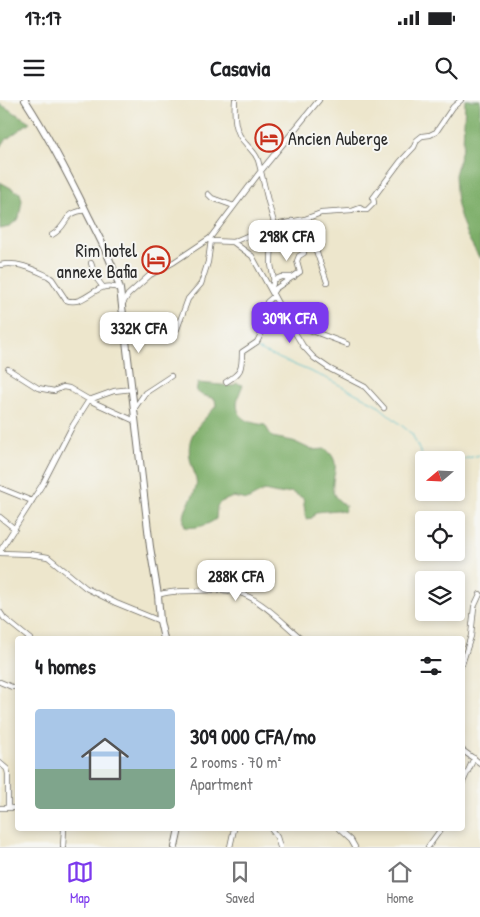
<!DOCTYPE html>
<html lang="en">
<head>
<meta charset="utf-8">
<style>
	:root { --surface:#fff; --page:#f6f6f6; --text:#202124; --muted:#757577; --line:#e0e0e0; --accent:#7c3aed }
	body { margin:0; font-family:"Patrick Hand",sans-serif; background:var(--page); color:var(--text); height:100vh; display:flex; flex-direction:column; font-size:19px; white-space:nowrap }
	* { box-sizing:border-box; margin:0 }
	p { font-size:16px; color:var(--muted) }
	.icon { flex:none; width:28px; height:28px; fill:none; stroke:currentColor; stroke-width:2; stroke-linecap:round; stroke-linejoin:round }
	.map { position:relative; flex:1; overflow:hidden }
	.drawer { position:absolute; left:15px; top:536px; width:450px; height:195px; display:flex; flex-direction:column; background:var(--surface); border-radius:5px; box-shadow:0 2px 8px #0003 }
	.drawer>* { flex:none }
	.needle { width:32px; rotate:251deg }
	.buttons { position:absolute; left:415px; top:351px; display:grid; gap:10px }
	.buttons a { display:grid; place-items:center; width:50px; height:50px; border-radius:5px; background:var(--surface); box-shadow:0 2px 8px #0003; font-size:25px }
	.price { position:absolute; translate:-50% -42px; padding:0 11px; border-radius:10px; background:#fff; color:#222; font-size:16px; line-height:32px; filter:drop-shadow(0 1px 2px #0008) }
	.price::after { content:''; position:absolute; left:50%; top:30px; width:15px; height:11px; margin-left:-8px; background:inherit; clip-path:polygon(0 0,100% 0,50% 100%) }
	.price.active { background:var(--accent); color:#fff }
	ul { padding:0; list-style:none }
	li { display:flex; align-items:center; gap:15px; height:125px; padding:0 20px }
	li+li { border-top:1px solid var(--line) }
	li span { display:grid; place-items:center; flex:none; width:140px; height:100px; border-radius:5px; color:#555 }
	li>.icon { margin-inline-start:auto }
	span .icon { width:60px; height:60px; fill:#fffc; stroke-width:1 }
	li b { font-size:21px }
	h2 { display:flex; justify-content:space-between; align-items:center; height:60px; padding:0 20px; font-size:21px }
	.status { display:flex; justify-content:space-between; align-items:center; height:35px; padding:0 25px; background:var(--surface); direction:ltr }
	.status svg { height:14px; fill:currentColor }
	header { display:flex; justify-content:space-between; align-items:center; height:65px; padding:0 20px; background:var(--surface); font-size:22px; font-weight:700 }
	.dock { display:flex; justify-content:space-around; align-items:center; height:70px; border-top:1px solid var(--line); background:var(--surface); font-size:14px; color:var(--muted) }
	.dock a { display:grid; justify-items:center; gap:2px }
	.dock .active { color:var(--accent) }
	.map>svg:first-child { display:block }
	.forest { fill:#7bad68; stroke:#536c4a }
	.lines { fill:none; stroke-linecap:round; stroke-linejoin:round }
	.stream { stroke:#4ebbc7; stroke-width:1 }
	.minor-casing { stroke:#6f6c63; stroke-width:6 }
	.secondary-casing { stroke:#6f6c63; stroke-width:8 }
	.minor { stroke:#fff; stroke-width:4.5 }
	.secondary { stroke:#fff; stroke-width:6 }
	.labels { text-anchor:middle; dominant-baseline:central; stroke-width:4; stroke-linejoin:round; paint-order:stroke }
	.poi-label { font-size:18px; fill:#2b2b2b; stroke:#f6f6f2; text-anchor:start }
</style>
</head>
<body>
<div class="status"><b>17:17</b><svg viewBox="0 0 49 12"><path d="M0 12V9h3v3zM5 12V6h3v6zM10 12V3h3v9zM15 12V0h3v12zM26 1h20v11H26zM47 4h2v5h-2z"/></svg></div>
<header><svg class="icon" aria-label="menu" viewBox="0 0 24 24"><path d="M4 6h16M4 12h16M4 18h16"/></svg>Casavia<svg class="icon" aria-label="search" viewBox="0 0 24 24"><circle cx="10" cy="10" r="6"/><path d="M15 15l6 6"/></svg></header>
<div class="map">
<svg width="480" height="747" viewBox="0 0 480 747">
	<rect width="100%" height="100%" fill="#f6f6f2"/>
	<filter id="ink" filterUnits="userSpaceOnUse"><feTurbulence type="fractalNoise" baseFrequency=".02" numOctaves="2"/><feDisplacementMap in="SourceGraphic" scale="10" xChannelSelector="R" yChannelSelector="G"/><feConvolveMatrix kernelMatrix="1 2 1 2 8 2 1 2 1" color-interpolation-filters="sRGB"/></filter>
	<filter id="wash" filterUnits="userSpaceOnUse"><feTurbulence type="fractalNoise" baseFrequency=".0096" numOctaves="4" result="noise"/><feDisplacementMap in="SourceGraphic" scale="20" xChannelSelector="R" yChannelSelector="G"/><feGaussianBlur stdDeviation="1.12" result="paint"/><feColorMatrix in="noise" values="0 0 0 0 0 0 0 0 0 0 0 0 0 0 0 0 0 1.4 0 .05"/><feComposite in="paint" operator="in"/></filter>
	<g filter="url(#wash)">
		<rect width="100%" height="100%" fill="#ede6cc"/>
		<path class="forest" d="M465,0H480V159L466,134L457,106L455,75L463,45Z
			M0,4L30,22L7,39L0,47Z
			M0,82L20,93L22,100L19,118L9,127L0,129Z
			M198,283L233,286L236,283L243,285C238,296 232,310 245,319C250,323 259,324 265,325L272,337L293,341L312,350L326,349C343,364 331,373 333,391C334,398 341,402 346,406L344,412L337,410L316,412L312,418L306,419L303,398L291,392L278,394L264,391L247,400L233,397L221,402L217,406L216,419C208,425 196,429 185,427C180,411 193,401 196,386C198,380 193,370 191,363C184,334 199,326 216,306L215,299L202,295L196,291Z"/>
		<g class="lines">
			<path class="stream" d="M257,249L328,279L376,304L412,334L422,356L436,360
				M456,361L480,355"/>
		</g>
	</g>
	<g filter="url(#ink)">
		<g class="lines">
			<g class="minor-casing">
				<path id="minor" d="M235,0C234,16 234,32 246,44C251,50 255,52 258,60C264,81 267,103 275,125
					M208,94L212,98L234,106
					M305,119L327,182
					M52,135C70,125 61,113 86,110
					M212,141L233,142L270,126L305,119L321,113L352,111L360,108L363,110H367L374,103L373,98L400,62L414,47L417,40L422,36L430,35L436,32L453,7L461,0
					M233,142L252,156L286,218L291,223V226L303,246L314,258L330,269L365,287L384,308
					M91,163L96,178L103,187
					M0,165C17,161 33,169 48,176L52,179L66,200C86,208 96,178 120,189
					M274,180L281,177H294
					M271,188C276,180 272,173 271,164C271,153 272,134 279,125
					M273,192L275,189L300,172L297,161L299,156L304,153C304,143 300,127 292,121
					M274,196L267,202V214L286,218
					M123,203L128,195L150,175L174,162L210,138L260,72L319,0
					M291,223L347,244
					M126,236C134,231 148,229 158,229C165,229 170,234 177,229L188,199L201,184L208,162L211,140
					M8,269L38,288L54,291L63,287L69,288L93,302L135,321
					M226,282C241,273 242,270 242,252L257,242L270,216
					M134,309L145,293L171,276
					M0,388L32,401
					M0,417L15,429
					M0,451L42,385L73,325L89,300L114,291L132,289
					M0,453L30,454L48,457L86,488L116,503L160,521
					M158,495C168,491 181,491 193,491C209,490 227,488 243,494C265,503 284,524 302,539
					M0,512L4,518L30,539
					M462,564L471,536L474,507L480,494
					M0,582L12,587H18
					M462,650L480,663
					M0,663L7,669L8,674V707
					M462,684L474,658
					M0,708H18
					M271,729L277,737L280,747
					M339,729L351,740L355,747
					M63,747L64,729
					M230,747L234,729
					M428,747L441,729"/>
			</g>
			<g class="secondary-casing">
				<path id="secondary" d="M25,0C49,37 69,76 88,115C100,139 113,163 120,189L150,447L158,495L160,521L164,539
					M175,747L179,729"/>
			</g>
			<use href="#minor" class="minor"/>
			<use href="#secondary" class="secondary"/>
		</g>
	</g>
	<defs>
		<g id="hotel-ring" transform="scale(1.4375)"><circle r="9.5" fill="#f6f6f2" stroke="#c8321e" stroke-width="1.5"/><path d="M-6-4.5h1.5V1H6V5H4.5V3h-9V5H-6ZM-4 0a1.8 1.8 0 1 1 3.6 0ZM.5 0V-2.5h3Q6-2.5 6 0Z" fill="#c8321e"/></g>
	</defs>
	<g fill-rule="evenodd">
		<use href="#hotel-ring" x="269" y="38"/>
		<use href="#hotel-ring" x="156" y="160"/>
	</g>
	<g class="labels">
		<g class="poi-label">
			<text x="288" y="38">Ancien Auberge</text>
			<text x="137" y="150" text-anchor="end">Rim hotel<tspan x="137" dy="21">annexe Bafia</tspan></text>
		</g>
	</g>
</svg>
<div class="buttons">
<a><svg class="needle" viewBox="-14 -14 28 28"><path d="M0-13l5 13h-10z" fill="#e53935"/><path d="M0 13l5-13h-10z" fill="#757577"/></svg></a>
<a><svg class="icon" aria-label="locate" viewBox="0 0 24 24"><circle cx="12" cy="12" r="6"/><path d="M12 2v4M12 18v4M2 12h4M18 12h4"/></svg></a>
<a><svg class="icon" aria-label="layers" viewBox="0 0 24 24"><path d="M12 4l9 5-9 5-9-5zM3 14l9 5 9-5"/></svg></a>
</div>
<b class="price" style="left:287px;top:162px">298K CFA</b>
<b class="price active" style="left:290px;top:244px">309K CFA</b>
<b class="price" style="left:139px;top:254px">332K CFA</b>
<b class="price" style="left:236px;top:502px">288K CFA</b>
<section class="drawer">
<h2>4 homes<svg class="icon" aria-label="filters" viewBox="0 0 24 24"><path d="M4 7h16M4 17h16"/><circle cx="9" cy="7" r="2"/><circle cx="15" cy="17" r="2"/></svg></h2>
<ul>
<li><span style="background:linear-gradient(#a9c7e8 60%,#7fa58c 0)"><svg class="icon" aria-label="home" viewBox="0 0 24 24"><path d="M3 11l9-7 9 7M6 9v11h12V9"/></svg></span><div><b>309 000 CFA/mo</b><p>2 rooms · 70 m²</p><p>Apartment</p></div></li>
</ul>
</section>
</div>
<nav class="dock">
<a class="active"><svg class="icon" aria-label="map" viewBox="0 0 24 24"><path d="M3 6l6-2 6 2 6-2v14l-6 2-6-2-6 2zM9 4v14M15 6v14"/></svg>Map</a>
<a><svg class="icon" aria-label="saved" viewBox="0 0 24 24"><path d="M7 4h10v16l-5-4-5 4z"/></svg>Saved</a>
<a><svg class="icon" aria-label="home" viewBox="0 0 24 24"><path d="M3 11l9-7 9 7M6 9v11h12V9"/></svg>Home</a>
</nav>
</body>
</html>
